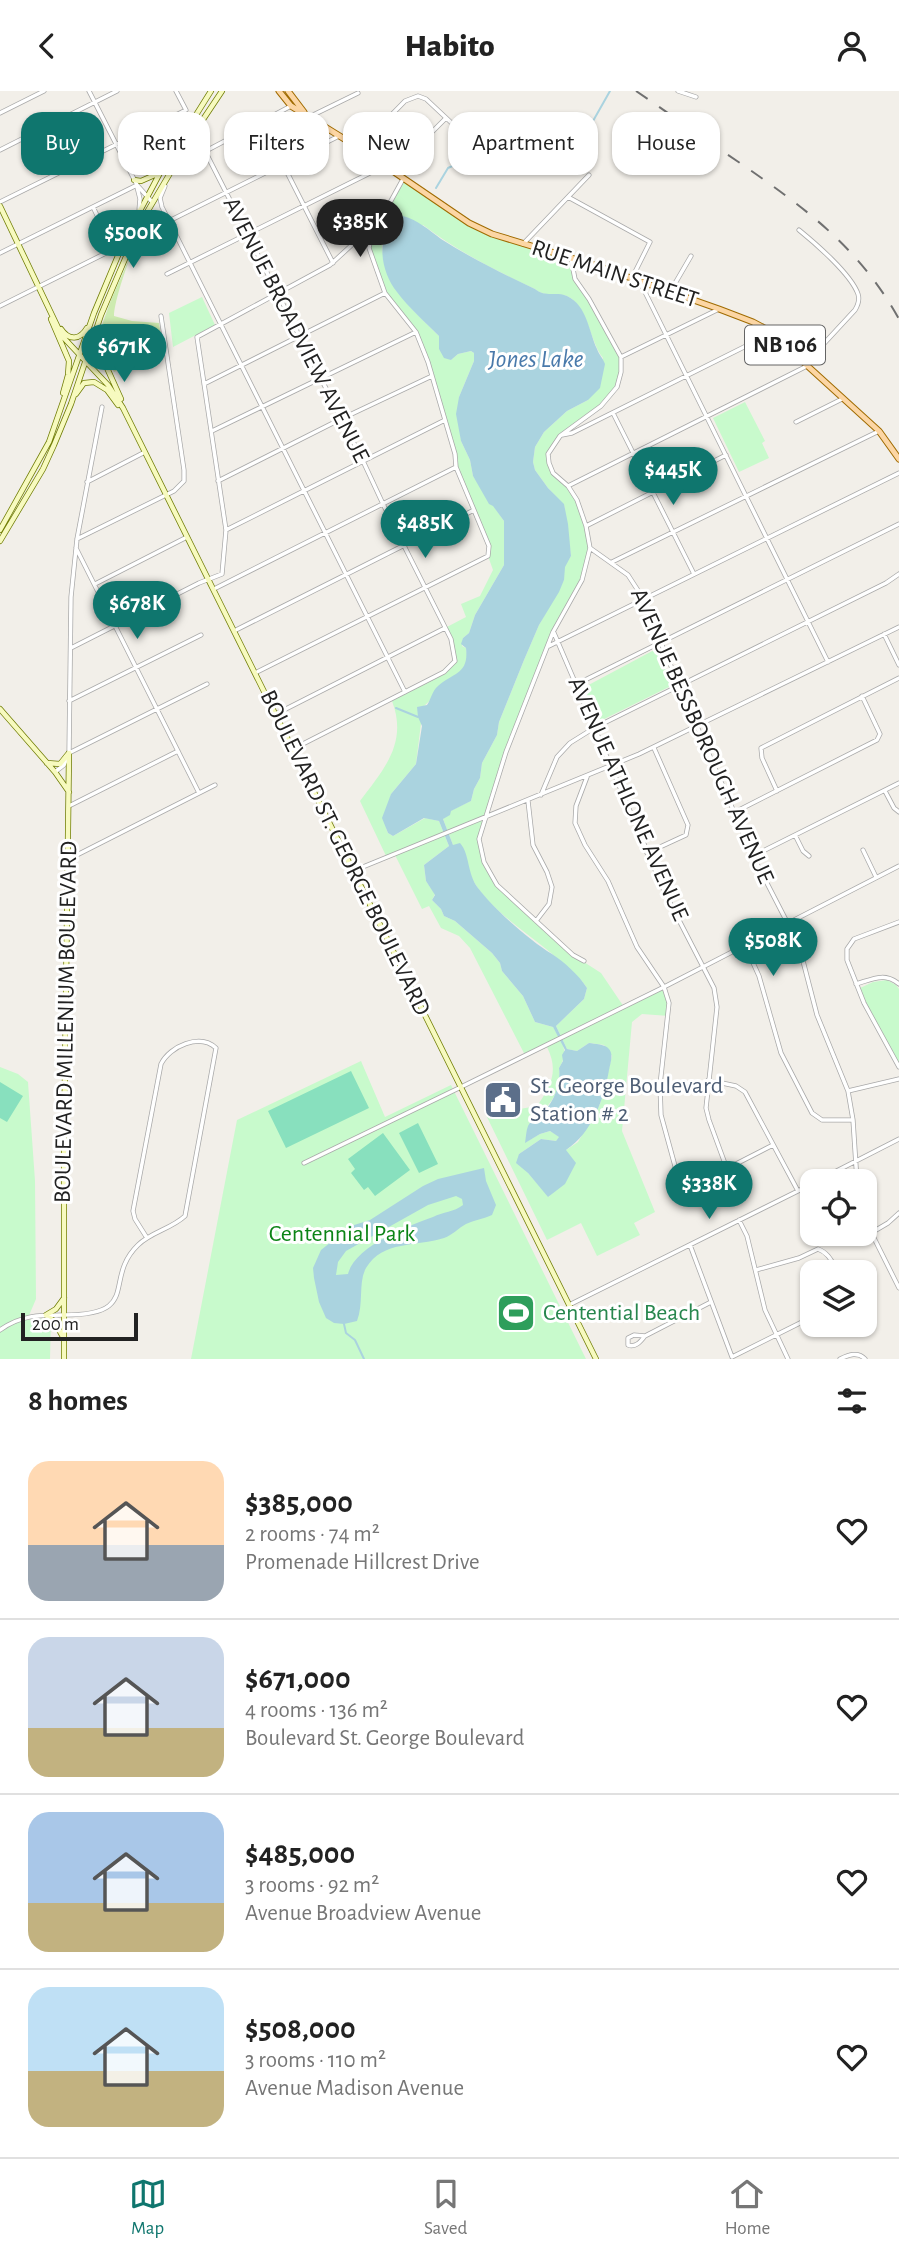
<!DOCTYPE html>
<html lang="en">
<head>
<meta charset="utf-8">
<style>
	:root { --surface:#fff; --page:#f6f6f6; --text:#222; --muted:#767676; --line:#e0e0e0; --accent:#0f766e }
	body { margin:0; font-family:"Alegreya Sans",sans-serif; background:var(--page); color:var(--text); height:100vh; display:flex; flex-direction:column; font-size:26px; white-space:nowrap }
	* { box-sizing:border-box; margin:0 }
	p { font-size:23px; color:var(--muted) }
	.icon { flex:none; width:38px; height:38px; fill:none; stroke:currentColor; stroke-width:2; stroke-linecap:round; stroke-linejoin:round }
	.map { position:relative; height:1268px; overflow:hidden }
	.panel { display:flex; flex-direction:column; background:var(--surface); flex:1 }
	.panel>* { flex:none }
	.top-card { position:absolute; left:21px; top:21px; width:858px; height:63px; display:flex; gap:14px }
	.tools { position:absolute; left:800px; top:1078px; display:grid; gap:14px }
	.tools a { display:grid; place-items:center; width:77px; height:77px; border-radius:14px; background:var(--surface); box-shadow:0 2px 5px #0004; font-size:35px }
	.scale { position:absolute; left:21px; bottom:18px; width:117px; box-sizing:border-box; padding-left:7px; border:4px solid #222; border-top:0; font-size:19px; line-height:24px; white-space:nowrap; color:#222; -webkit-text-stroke:5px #fff; paint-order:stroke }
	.price { position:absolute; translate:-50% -60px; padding:0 16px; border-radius:24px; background:var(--accent); color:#fff; font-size:23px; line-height:46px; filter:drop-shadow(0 2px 4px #0008) }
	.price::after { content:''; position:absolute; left:50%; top:42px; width:21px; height:16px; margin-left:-10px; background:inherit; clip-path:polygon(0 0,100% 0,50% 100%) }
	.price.current { background:#222; color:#fff }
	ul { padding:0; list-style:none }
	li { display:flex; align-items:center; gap:21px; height:175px; padding:0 28px }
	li+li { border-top:2px solid var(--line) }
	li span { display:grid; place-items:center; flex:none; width:196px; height:140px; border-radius:21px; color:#555 }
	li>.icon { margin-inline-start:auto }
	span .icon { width:84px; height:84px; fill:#fffc; stroke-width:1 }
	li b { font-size:30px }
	h2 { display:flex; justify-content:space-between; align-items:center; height:84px; padding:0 28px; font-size:30px }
	.tag { padding:0 24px; border-radius:21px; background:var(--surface); box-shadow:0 2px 5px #0004; font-size:24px; line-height:63px }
	.tag.current { background:var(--accent); color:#fff }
	header { display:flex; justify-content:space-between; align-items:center; height:91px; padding:0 28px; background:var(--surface); font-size:32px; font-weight:800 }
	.tab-bar { display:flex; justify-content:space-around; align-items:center; height:98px; border-top:2px solid var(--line); background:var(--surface); font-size:19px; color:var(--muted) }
	.tab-bar a { display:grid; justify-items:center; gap:4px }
	.tab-bar .current { color:var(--accent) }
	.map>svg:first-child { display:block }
	.grass { fill:#cdebb0 }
	.park { fill:#c8facc; fill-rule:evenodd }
	.pitch { fill:#88e0be }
	.water { fill:#aad3df; fill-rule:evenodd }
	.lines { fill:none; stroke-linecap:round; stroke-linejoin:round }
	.stream { stroke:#aad3df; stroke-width:2 }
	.minor-casing { stroke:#a9a9a9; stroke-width:5 }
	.tertiary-casing { stroke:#a9a9a9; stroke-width:5 }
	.secondary-casing { stroke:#707d05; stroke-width:6 }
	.primary-casing { stroke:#a06b00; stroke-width:7 }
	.minor { stroke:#fff; stroke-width:3.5 }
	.tertiary { stroke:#fff; stroke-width:3.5 }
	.secondary { stroke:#f7fabf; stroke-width:4.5 }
	.primary { stroke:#fcd6a4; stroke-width:5 }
	.rail { stroke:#707070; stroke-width:2; stroke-dasharray:14 14; stroke-linecap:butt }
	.labels { text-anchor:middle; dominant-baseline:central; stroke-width:6; stroke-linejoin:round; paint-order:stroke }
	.shield { fill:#fff; stroke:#646464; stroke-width:2 }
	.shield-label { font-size:23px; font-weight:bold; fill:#222 }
	.street-label { font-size:24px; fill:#222; stroke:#fff }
	.service-label { font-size:24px; fill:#4e5e75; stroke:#fff; text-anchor:start }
	.park-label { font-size:24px; fill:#0c8416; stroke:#fff }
	.leisure-label { font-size:24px; fill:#27864d; stroke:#fff; text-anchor:start }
	.water-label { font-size:26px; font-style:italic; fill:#4a7aab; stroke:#fff }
</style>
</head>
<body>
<header><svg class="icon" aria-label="back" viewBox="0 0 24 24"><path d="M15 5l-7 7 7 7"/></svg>Habito<svg class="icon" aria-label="person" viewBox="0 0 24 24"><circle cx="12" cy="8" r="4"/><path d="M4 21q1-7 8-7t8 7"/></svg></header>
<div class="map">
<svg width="899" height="1268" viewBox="0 0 899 1268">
	<rect width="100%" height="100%" fill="#f2efe9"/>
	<path class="grass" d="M150,131L152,135C150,136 145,139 143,141C133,153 114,209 114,225L132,230L159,232L163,256L114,281L99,253V242L111,209L145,132Z"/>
	<path class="park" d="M403,88L444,116L492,143L571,168L572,180L617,257L622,273L617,296L601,315L560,345L548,363L549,372L553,382L573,400L586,435L590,457L582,489L553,541L506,661L484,726L479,748L484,771L497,794L573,864L601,882L624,916L664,896L669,912V925L642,923L632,931L622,1040L655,1121L634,1132L640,1144L597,1165L581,1132L547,1149L486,1024L537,1015C551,995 559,980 547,956L526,966L470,857L459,845L441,837L429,815L422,818L395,764L387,767L360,710C384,678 408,652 392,610L444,581L455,571L454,559L445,537L466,526L461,513L480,505L493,479L488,465L489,455L456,376L455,363L428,271L416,240L385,202L369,157L374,132L387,117ZM423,134C457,160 496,180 535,198C546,208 561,199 572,208C589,222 590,250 603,267L588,309L567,320L544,341L535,356L533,371L535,379L548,397L564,414L571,465L564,476V489L539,534L524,569L499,631L497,644L482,672L480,687L474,698L471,710L450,720L443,728L453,754L466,764C466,810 536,844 564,874C572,882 581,887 587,897L584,908L556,935L567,958L577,960L589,952L604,954L612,965L600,1013L578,1051L566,1059L549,1106L528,1082L519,1063L541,1048L556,1050L560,1046L550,1040L540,1043L526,1051L530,1031C548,1018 563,1000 559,977C570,960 562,952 553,936L535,931L523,905L502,880L500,872L492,862L455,830L444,825L441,818L432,809L435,803L426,790L424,774L449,755L439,730L425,727L393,745L388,742L386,737L391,703L416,673L423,616L462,579L468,569L466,557L462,555L463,547L469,542L475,524L504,474V430L473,385L470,369L461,350L459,306L474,270V262L471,260L458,263L451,269L439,258V245C411,217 384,196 382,154Z
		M202,206L215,234L173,256L169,222Z
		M745,311L765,350L762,352L769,367L739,381L713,327Z
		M656,558L673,594L596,632L581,598Z
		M887,889L896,894L899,898V975L858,898L873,891Z
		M361,970L385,1026L451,994L586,1268H191L237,1029Z
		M0,976L18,983L28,991L35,1090L36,1208L27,1229L51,1227L50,1268H0Z"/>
	<path class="pitch" d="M351,980L369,1017L286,1057L268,1020Z
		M0,991L23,1005L7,1031L0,1027Z
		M418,1032L438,1073L419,1082L399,1042Z
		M383,1042L410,1079L375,1105L368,1096L364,1099L351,1082L355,1078L348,1068Z"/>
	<path class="water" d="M403,125C418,129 429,139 441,148C471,167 503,183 535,198C546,207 556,200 567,205C587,214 589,241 597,258C599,264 603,267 605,273L600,297L588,309L567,320L544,341L535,356L533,371L535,379L548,397L564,413L568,433L571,465L565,476L564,489L559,501L539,534L524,569L499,631L497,644L482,672L480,687L474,698L471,710L451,720L450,724L443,728L453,754L460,752C470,763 467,783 478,797C494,818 529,849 552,863C564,871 579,884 587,897L584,908L556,935L567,958L577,960L589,952C595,953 605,953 609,958C614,964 610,973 609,979C604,1008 592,1042 566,1059L576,1072L565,1093L548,1106L528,1082L516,1072L519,1063L541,1048L556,1050L559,1046L550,1040L540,1043L525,1052C526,1046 526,1040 528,1035C532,1027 540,1026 545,1020C555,1008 561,992 559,977L563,970L562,964L565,959L553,936L535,931L523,905L502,880L500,872L492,862L455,830L444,825L441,818L432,809L435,804L426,790L424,774L449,755L439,730L424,727L393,745L388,742L382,727L391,703L416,673L422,635L418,626L417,616L427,614C431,608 432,600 438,595C454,581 469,583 466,557L461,553L463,547L469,542L475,524L504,474V430L493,415L489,413L473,385L470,369L461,350L456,323L459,306L474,270V262L471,260L458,263L451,269L444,267L439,258V245C425,231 409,217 397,201C379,179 374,138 403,125Z
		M484,1077L486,1090L496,1114L492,1124C484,1128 474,1129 466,1133C458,1137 453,1144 444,1147C416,1156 383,1149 366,1177C358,1191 364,1212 357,1230L344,1233L334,1232L326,1227L319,1211L314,1187L313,1177L321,1159L351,1135L370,1129L423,1095L438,1088ZM456,1105L462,1108L463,1114C454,1121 443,1121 433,1126C408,1135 355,1155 348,1183L336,1184L338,1171L346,1160L428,1114Z"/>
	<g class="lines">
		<path class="stream" d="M436,97L448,77L459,72H472L497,59L516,36L520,35L531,40L544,55L569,62L580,53L610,0
			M396,617L418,626
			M344,1233L346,1242L355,1249L364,1268"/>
		<g class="minor-casing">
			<path id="minor" d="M89,0L137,94L152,111
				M678,0L696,6
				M0,22L44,0
				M309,26L358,2
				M262,32L333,172
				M359,57L405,10L418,5L426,8L474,53
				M0,59L117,0
				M205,60L363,370L383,413L451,548L455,570L444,581L293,658
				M185,71L291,15
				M393,80L446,27
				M165,95L160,107L162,116L405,601
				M137,96L140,108L139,119
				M568,106L650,151L632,187
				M0,111L186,19L176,0
				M799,139C815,152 851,183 858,203C860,209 858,214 855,219L806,272
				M147,141L339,45
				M523,153L589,84
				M0,162L137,94
				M571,168L575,188L589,208L621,266V281L617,296L601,315L560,345L548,363L549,372L553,382L568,395L577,409L586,435L590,457L582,489L553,541L506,661L479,748L484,771L497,794L573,864L584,870
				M167,183L384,75
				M640,191L828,571
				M670,201L691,165
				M0,215L110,160L111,153L93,116
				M621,266L719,218
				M204,293L385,202
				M613,322L694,483
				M796,331L842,308
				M212,340L416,241
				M562,344L572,342L772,242
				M218,390L341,328L432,285
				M87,391L145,361
				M568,395L807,275
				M586,435L726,364
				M226,439L445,329
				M77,448L174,400L184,390V379L161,225
				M76,457L199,702
				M590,457L628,484L639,501L753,765L787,831L803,870L817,924L848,1000L853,1029L857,1090
				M612,471L879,340
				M95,493L187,446
				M214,498L456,376
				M234,540L474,419
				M554,542L665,802L714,897L717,916L706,1017L709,1029L727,1078
				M884,543L899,574
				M549,555L899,382
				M71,557L199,492L222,483L226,439L197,246L330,174L367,140L387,117L403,88
				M255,582L488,465L489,455L456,376L455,363L428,271L416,241L385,202L369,157L373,134
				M577,593L899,433
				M69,610L201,544
				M276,623L445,537
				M69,662L207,593
				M55,681L64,674L69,662L71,506L77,448L102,316
				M587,686L576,715L575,732L585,754L608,790L637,856L664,896L669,912L660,994L661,1024L678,1086L684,1095L691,1096L773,1054
				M777,700L762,667L761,657L899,587
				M885,700L894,717L899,721
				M541,704L557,666L570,652L594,637L886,492L899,483
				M528,710L533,754L547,781L552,796L549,813L536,830
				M69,715L178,660
				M735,721L877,649L880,643L862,605
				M795,744L803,760L809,765
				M863,759L876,786
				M647,762L686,744L688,734L654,657
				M753,765L899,692
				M67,769L215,694
				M353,780L639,663L899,536
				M899,831L854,848L847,858V869L864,912L899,976
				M745,854L759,885L781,962L812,1022L822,1029H853
				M856,893C873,888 884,881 899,893
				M708,989L736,995L745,1001L798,1100
				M848,1000L899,988
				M304,1072L461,996
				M817,1090L899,1048
				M864,1127L899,1197
				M739,1129L747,1145L765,1219L788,1268
				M871,1142L888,1132L899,1122
				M690,1154L732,1266L812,1226
				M756,1179L799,1167L818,1158C829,1162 832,1171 838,1181
				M569,1214L812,1093
				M64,1224C143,1224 102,1189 138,1154C151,1141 171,1138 185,1125L216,957C200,942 170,955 161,973L133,1120L135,1128L147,1147
				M645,1245L634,1244L628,1247V1254C636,1257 641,1250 645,1245L711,1211
				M840,1268C848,1264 858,1260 865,1268"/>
		</g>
		<g class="tertiary-casing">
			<path id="tertiary" d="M461,996L664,896L899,775
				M0,1239C21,1224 39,1224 64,1224"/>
		</g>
		<g class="secondary-casing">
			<path id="secondary" d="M134,89L141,90L157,83
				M0,115L62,245L108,294L123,317L596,1268
				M51,228L69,270L68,284L63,302
				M61,238C69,250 80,249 87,237
				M96,245L98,257L121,308
				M76,303L84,292L94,291L107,299L118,314
				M0,439L49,351L94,222L125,148L161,80L211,0
				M0,450L43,378L54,354L71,313L101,224L140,133L192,45L222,0
				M0,618L55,681L69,701
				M47,672L60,673L68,663
				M63,1246L54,1230L46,1224L56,1218L64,1207
				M64,1268V1056L69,662"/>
		</g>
		<g class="primary-casing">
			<path id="primary" d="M279,0L291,15L359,57L469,132L492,143L594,174L719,218L753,231L768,239L879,340L899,368
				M288,0L304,21"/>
		</g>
		<use href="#minor" class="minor"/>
		<use href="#tertiary" class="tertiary"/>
		<use href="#secondary" class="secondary"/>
		<use href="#primary" class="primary"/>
		<path class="rail" d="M636,0C670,23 703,47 737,70C804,116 859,156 899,228"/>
	</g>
	<defs>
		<g id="civic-square" transform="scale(2.0125)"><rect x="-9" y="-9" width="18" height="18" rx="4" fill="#5c6f8a" stroke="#fff"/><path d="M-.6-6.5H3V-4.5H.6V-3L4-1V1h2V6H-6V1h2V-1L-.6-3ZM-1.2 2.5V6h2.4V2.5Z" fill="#fff"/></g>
		<g id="stadium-square" transform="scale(2.0125)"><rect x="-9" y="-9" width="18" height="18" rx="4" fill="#2e9e5b" stroke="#fff"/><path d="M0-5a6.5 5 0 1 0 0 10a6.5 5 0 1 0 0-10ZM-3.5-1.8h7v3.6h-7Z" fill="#fff"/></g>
	</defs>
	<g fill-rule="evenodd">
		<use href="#civic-square" x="503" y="1009"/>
		<use href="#stadium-square" x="516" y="1222"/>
	</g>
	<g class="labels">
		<rect class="shield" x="745" y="234.5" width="80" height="39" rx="5"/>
		<g class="shield-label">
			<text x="785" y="254">NB 106</text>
		</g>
		<g class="street-label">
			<text transform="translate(615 183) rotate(18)">RUE MAIN STREET</text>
			<text transform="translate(296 239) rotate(63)">AVENUE BROADVIEW AVENUE</text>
			<text transform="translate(702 645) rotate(66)">AVENUE BESSBOROUGH AVENUE</text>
			<text transform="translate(628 708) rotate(66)">AVENUE ATHLONE AVENUE</text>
			<text transform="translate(345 762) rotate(64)">BOULEVARD ST. GEORGE BOULEVARD</text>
			<text transform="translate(66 931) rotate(-89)">BOULEVARD MILLENIUM BOULEVARD</text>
		</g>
		<g class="service-label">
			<text x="530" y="995">St. George Boulevard<tspan x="530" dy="28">Station # 2</tspan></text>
		</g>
		<g class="park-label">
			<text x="342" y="1143">Centennial Park</text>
		</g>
		<g class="leisure-label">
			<text x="543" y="1222">Centential Beach</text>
		</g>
		<g class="water-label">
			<text x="536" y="268">Jones Lake</text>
		</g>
	</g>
</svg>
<div class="tools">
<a><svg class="icon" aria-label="locate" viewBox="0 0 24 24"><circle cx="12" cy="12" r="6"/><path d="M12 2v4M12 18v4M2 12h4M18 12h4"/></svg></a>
<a><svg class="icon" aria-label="layers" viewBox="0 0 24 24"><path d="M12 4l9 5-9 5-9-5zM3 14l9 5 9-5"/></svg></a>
</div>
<div class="scale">200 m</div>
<b class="price current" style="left:360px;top:168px">$385K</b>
<b class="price" style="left:133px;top:179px">$500K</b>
<b class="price" style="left:124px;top:293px">$671K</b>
<b class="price" style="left:673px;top:416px">$445K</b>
<b class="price" style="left:425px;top:469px">$485K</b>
<b class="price" style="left:137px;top:550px">$678K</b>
<b class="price" style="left:773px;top:887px">$508K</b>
<b class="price" style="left:709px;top:1130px">$338K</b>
<div class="top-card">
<a class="tag current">Buy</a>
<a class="tag">Rent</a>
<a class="tag">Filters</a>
<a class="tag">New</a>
<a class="tag">Apartment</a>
<a class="tag">House</a>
</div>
</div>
<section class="panel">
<h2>8 homes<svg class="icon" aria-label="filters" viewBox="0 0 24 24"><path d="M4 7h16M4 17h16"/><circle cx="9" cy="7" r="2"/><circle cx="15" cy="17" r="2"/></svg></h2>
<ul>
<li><span style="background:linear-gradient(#ffd9b3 60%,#9aa5b1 0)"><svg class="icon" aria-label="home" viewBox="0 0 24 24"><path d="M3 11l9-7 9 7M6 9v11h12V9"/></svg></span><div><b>$385,000</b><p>2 rooms · 74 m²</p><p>Promenade Hillcrest Drive</p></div><svg class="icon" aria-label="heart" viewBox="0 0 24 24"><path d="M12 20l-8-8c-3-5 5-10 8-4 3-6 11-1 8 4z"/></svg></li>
<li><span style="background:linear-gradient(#c9d6e8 65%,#c2b280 0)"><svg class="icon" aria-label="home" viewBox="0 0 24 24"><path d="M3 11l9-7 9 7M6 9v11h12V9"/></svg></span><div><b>$671,000</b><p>4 rooms · 136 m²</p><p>Boulevard St. George Boulevard</p></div><svg class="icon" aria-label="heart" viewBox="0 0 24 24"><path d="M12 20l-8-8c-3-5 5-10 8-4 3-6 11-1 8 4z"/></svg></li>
<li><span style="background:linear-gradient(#a9c7e8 65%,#c2b280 0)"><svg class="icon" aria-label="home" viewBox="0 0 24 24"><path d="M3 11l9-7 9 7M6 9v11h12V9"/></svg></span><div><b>$485,000</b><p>3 rooms · 92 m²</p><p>Avenue Broadview Avenue</p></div><svg class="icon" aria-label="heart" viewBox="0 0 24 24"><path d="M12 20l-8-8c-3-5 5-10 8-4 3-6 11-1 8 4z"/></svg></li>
<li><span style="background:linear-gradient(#bfe0f5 60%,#c2b280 0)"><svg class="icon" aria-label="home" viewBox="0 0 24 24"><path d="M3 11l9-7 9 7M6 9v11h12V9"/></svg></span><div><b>$508,000</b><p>3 rooms · 110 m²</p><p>Avenue Madison Avenue</p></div><svg class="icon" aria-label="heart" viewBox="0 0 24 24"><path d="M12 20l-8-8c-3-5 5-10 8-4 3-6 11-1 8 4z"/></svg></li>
</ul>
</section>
<nav class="tab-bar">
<a class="current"><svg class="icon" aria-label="map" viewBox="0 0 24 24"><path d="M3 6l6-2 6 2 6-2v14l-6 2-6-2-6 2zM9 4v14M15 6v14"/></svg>Map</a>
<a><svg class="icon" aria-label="saved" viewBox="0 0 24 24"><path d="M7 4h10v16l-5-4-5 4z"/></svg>Saved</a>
<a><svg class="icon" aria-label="home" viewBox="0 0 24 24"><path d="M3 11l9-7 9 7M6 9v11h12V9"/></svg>Home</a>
</nav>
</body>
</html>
